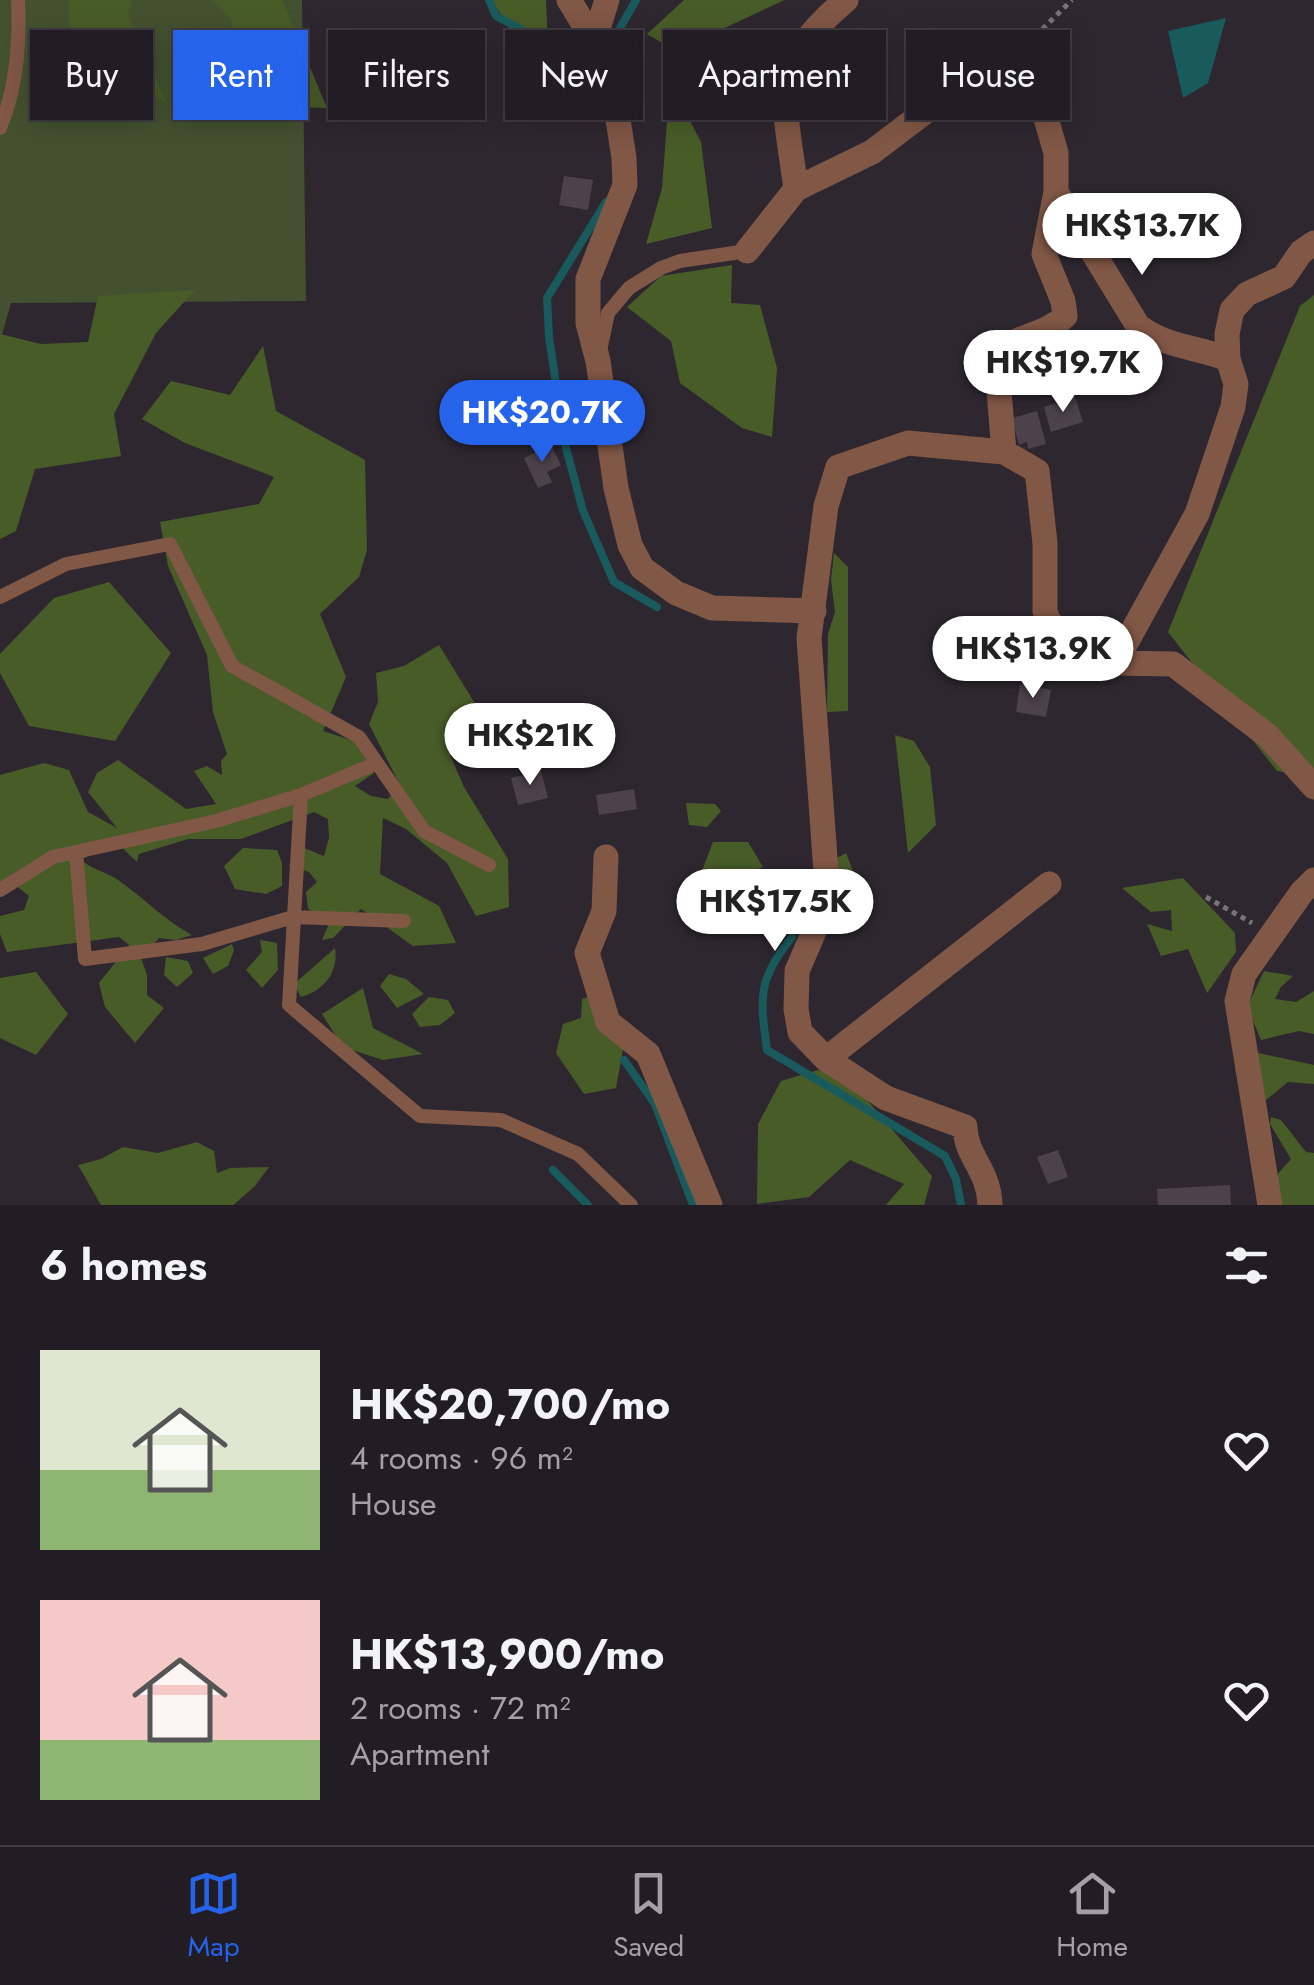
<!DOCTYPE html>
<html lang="en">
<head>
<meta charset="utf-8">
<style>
	:root { --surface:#221d24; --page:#2e2a31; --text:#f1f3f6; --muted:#a2a2a6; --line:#3f3b41; --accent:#2563eb }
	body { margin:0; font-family:Jost,sans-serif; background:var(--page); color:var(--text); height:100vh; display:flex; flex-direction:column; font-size:38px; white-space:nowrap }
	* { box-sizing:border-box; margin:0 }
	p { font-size:32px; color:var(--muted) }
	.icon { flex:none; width:55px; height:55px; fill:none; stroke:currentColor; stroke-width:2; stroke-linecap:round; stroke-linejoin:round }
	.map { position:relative; height:1205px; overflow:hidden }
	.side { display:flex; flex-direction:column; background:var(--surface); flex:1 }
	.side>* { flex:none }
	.guide { position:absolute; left:30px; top:30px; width:1255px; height:90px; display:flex; gap:20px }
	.price { position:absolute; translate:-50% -85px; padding:0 22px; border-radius:35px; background:#fff; color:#222; font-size:32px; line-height:65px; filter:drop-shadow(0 2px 5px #0008) }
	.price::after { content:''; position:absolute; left:50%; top:60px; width:30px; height:22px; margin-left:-15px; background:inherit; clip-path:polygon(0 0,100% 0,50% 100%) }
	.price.on { background:var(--accent); color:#fff }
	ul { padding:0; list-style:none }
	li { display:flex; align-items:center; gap:30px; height:250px; padding:0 40px }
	li span { display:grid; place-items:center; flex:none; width:280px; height:200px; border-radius:0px; color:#555 }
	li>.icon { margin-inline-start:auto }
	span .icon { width:120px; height:120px; fill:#fffc; stroke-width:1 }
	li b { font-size:42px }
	h2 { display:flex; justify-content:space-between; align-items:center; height:120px; padding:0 40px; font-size:42px }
	.chip { padding:0 35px; border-radius:0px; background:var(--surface); box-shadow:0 5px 25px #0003,0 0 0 2px var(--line); font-size:35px; line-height:90px }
	.chip.on { background:var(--accent); color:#fff }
	.dock { display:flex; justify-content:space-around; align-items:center; height:140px; border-top:2px solid var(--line); background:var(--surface); font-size:28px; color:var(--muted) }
	.dock a { display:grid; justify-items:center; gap:5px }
	.dock .on { color:var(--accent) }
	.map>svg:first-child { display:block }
	.green { fill:#445130 }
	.forest { fill:#485c28 }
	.water { fill:#195b5d }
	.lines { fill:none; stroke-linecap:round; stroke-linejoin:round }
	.stream { stroke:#195b5d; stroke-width:8 }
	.building { fill:#4d424b }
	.path { stroke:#79747b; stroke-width:5; stroke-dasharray:5 5; stroke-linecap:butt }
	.lane { stroke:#815746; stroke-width:14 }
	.street { stroke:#815746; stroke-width:25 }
</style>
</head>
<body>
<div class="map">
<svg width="1314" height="1205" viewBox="0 0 1314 1205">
	<rect width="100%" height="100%" fill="#2e2730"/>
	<path class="green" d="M0,0H302L306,301L11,303L0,342Z"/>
	<path class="forest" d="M69,0H132L128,14L167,104L69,34Z
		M213,0H282L327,108L246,105L231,20Z
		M491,0H546L548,47L515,34Z
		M684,0H784L676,51L647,34Z
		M670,83L701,142L712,228L646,244L662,188Z
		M732,265L731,303L760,305L777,368L772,437L742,428L680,383L671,341L627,307L661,276Z
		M195,290L156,333L114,414L121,456L35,469L16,531L0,539V334L41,344L88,342L98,296Z
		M1314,295V777L1277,771L1168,632L1300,306Z
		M263,346L276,411L365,460L367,550L359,577L320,614L346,677L323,731L357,742L374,773L355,786L371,796L388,799L400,785L369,724L378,702L376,673L404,666L439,645L490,728L448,750L464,787L508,859L509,907L476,916L447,863L406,829L383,818L380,874L439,906L456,943L413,946L361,909L333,938L322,940L328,926L308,908L306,892L317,882L309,872L289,865L304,848L324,856L329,838L328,819L314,812L241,839H188L139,854L137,862L113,839L82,860C92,870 107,872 118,880C144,898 164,920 192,935L176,940L159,938L141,958L147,975V995L164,1008L135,1043L105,1007L99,983L129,945L119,937L7,952L0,934V916L24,910L29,896L8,879L0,885V775L44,763L69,770L88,812L117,828L88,792L97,773L118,760L186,809L216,804L194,771L207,766L222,775L221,761L227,754L213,712L207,655L168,566L160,522L259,504L274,477L185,443L142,419L171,381L230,395Z
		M834,553L848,567V711L827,712L828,634L835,612L831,580Z
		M109,582L171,653L115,741L29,726L0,673V654L54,598Z
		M895,735L914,741L930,767L936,825L908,853Z
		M686,803L715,804L721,811L707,827L689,825Z
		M713,842H748L763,867L739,877L720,902L701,873Z
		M243,848L277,850L282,863V886L266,894L235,889L224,866Z
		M846,853L856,879L848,914L836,896L835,859Z
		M1183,878L1235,933L1236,952L1207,993L1188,949L1161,956L1147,924L1172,931L1171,910L1151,912L1122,888Z
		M260,940L277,943L278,970L262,988L246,970L262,952Z
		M232,944L234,950L228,966L213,974L203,958Z
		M335,948C339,973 323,991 301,997L294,984Z
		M166,957L188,961L193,973L177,987L164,975Z
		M1264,971L1293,976L1281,987L1275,999L1296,1002L1314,991V1034L1299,1031L1261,1040L1247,1007Z
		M36,972L68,1014L36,1055L0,1038V978Z
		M389,974L406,979L424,994L397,1008L380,986Z
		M363,988L373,1028L423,1054L383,1060L343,1047L322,1014Z
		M607,990L626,1033L616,1088L584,1094L556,1053L563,1024L581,1018L582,999Z
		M429,997L448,1000L455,1013L440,1025L420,1027L412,1014Z
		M1244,1050L1314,1065V1084L1288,1082L1266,1100L1235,1069Z
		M825,1068L861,1093L932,1176L924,1205H886L904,1184L850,1160L809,1197L757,1204L758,1124L781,1081Z
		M1271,1117L1281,1120L1306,1152L1314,1153V1205H1277L1270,1183L1291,1159L1270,1124Z
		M197,1142L214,1151L217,1173L230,1168L269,1167L255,1186L233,1205H101L78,1165L101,1159L123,1147L158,1153Z"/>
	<path class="water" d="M1226,18L1208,83L1183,98L1168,31Z"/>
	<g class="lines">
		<path class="stream" d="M489,0L496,16L595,69
			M612,71L620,28L636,0
			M606,202L547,298L549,337L565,444L583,511L614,582L657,607
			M792,937C757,980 760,998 767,1050L945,1156L956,1179L961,1205
			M624,1060L655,1104L693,1205
			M553,1170L588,1205"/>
	</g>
	<path class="building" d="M564,176L593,180L588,210L559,205Z
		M1075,397L1083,422L1051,432L1044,407Z
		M1037,411L1046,444L1028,449L1027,442L1019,445L1012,418Z
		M551,445L561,465L547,472L552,482L538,488L524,458Z
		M1020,684L1051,690L1046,717L1016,712Z
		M541,771L548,798L518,805L511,778Z
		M634,789L637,809L599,815L596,795Z
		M1058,1150L1068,1177L1048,1184L1037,1157Z
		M1230,1185L1231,1205H1158L1157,1189Z"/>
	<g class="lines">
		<path class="path" d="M1021,50L1072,0
			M1206,897L1252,923"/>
		<path class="lane" d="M0,128C17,87 20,44 18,0
			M600,351L608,313L629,288L661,268L680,261L747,251
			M0,597L66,564L170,544L232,666L359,737L424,831L489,865
			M301,795L289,1005L420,1116L501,1120L578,1154L631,1205
			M76,852L85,959L202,944L293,917L404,921
			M0,890L53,857L216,821L301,795L377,763"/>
		<path class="street" d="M569,0L594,41L616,107L624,158L625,185L588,279V323L598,361L616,488L630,545L642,568L676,593L712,608L814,611
			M594,41L607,0
			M796,189C784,97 767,67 846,0
			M1056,192L1138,326C1168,348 1195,346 1228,359
			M747,251L796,189L872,152L946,96L1003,68L1027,74L1037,87L1056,153V192L1044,254L1063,301L1065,316C1046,336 1015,335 996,354L1004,452
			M1115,663L1197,514L1233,407L1236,384L1228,359L1227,334L1232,310L1247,294L1284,277L1301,252L1314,243
			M606,857L604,911L587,953L608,1022L648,1054L710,1205
			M826,1059L1049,884
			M990,1205C989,1169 966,1158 965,1127L886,1098L826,1059L800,1032L796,1009L797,971L828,899L809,638L826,506L838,467L908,443L1004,452L1037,471L1045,543V611L1049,623L1115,663L1173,664L1268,736L1314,787
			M1270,1205L1237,1001L1244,974L1302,892L1314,880"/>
	</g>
</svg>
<b class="price" style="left:1142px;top:278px">HK$13.7K</b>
<b class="price" style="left:1063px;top:415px">HK$19.7K</b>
<b class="price on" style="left:542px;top:465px">HK$20.7K</b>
<b class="price" style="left:1033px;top:701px">HK$13.9K</b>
<b class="price" style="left:530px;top:788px">HK$21K</b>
<b class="price" style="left:775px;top:954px">HK$17.5K</b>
<div class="guide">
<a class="chip">Buy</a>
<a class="chip on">Rent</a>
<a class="chip">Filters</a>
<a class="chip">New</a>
<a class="chip">Apartment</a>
<a class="chip">House</a>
</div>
</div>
<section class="side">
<h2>6 homes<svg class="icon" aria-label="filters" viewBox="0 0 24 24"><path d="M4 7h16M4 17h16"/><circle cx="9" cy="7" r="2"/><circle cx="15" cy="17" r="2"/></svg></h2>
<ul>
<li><span style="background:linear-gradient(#dfe7d0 60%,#8fb573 0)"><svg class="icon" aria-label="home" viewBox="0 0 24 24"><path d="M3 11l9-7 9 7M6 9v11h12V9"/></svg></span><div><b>HK$20,700/mo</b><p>4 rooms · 96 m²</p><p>House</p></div><svg class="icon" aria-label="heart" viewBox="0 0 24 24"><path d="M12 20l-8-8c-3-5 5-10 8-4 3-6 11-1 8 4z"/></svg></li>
<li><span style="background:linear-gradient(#f6c9c9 70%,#8fb573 0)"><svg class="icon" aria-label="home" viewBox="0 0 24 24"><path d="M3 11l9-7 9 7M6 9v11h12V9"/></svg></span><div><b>HK$13,900/mo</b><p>2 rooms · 72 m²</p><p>Apartment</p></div><svg class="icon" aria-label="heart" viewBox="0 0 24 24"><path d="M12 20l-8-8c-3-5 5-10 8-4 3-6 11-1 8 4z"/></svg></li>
</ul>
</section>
<nav class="dock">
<a class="on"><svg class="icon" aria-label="map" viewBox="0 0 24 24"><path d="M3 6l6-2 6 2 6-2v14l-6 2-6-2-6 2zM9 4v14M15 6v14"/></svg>Map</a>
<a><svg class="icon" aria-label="saved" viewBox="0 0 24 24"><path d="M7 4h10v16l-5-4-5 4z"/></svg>Saved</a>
<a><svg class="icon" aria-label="home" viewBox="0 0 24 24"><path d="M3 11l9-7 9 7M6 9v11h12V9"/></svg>Home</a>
</nav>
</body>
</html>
